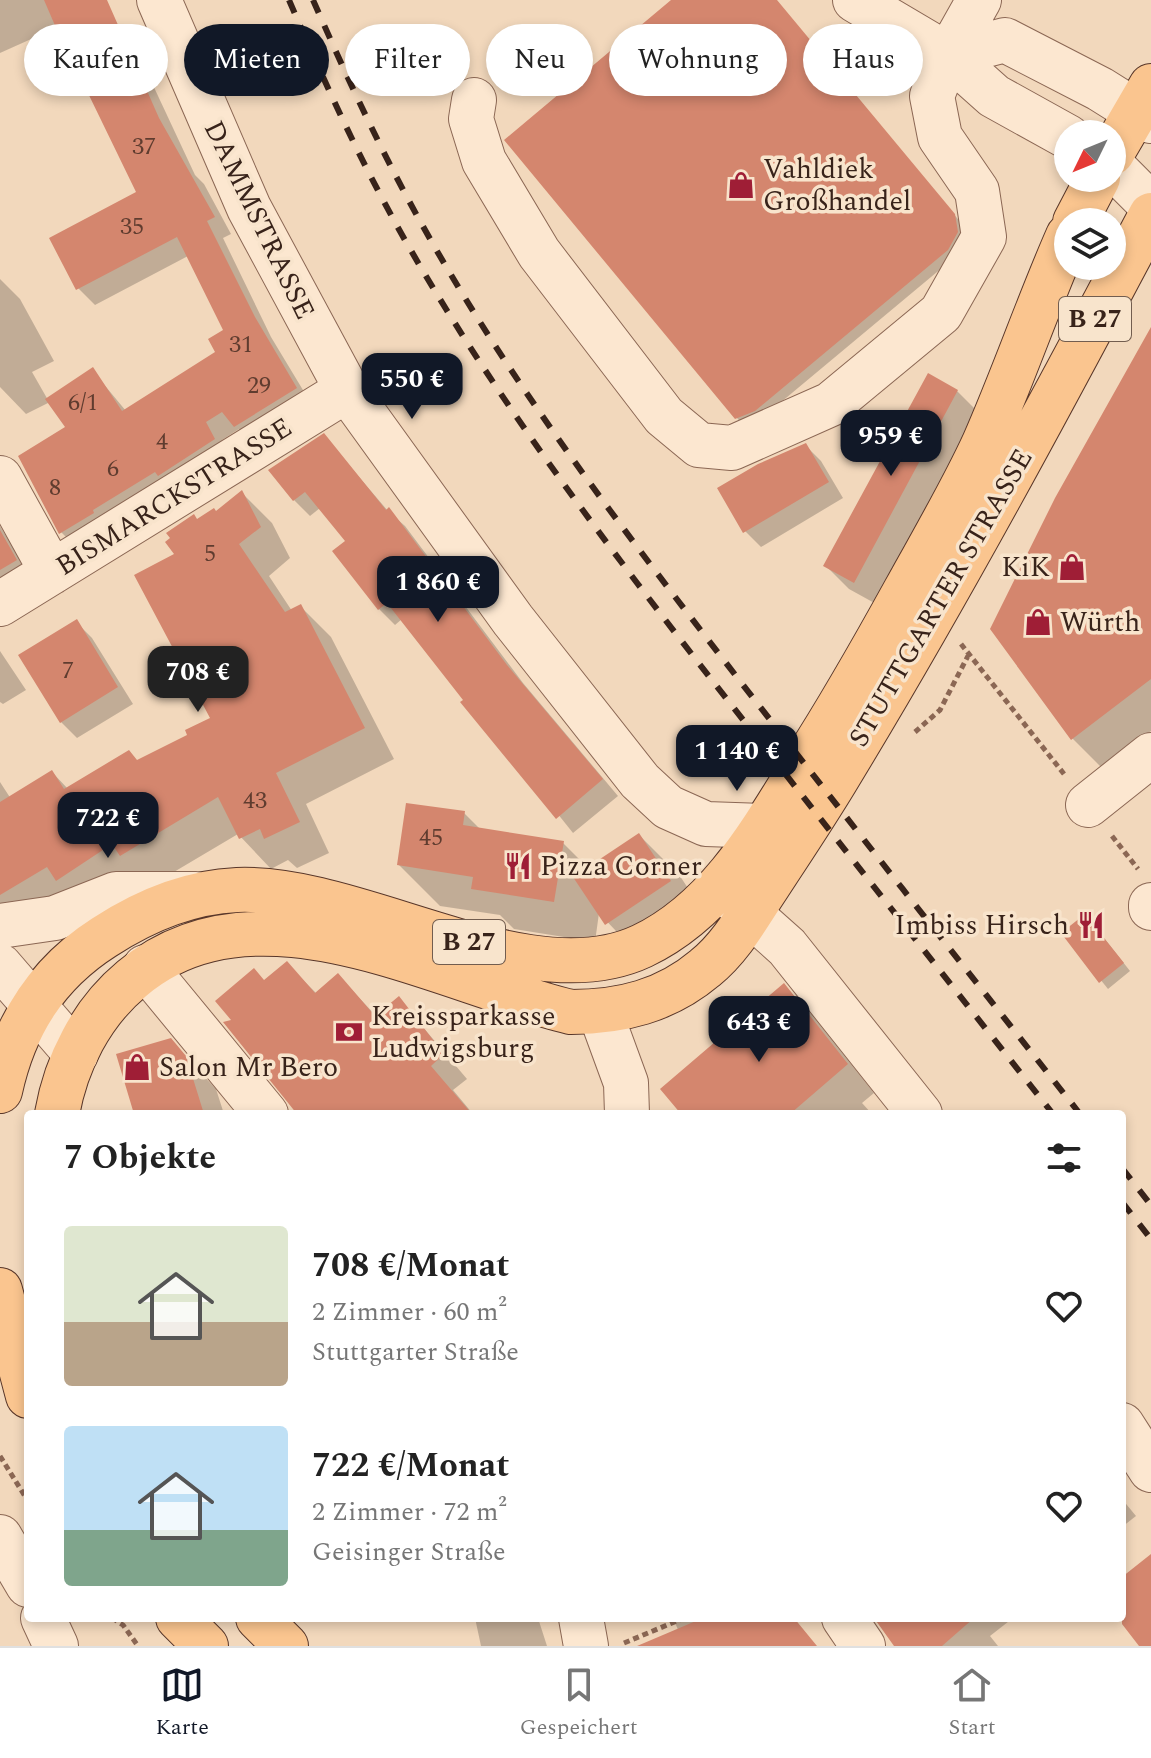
<!DOCTYPE html>
<html lang="de">
<head>
<meta charset="utf-8">
<style>
	:root { --surface:#fff; --page:#f2f2f2; --text:#222; --muted:#767676; --line:#e0e0e0; --accent:#111827 }
	body { margin:0; font-family:Spectral,serif; background:var(--page); color:var(--text); height:100vh; display:flex; flex-direction:column; font-size:30px; white-space:nowrap }
	* { box-sizing:border-box; margin:0 }
	p { font-size:26px; color:var(--muted) }
	.icon { flex:none; width:44px; height:44px; fill:none; stroke:currentColor; stroke-width:2; stroke-linecap:round; stroke-linejoin:round }
	.map { position:relative; flex:1; overflow:hidden }
	.details { position:absolute; left:24px; top:1110px; width:1102px; height:512px; display:flex; flex-direction:column; background:var(--surface); border-radius:8px; box-shadow:0 4px 12px #0003 }
	.details>* { flex:none }
	.hud { position:absolute; left:24px; top:24px; width:1104px; height:72px; display:flex; gap:16px }
	.needle { width:52px; rotate:227deg }
	.controls { position:absolute; left:1054px; top:120px; display:grid; gap:16px }
	.controls a { display:grid; place-items:center; width:72px; height:72px; border-radius:50%; background:var(--surface); box-shadow:0 4px 12px #0003; font-size:40px }
	.price { position:absolute; translate:-50% -68px; padding:0 18px; border-radius:16px; background:var(--accent); color:#fff; font-size:26px; line-height:52px; filter:drop-shadow(0 2px 4px #0008) }
	.price::after { content:''; position:absolute; left:50%; top:48px; width:24px; height:18px; margin-left:-12px; background:inherit; clip-path:polygon(0 0,100% 0,50% 100%) }
	.price.current { background:#222; color:#fff }
	ul { padding:0; list-style:none }
	li { display:flex; align-items:center; gap:24px; height:200px; padding:0 40px }
	li span { display:grid; place-items:center; flex:none; width:224px; height:160px; border-radius:8px; color:#555 }
	li>.icon { margin-inline-start:auto }
	span .icon { width:96px; height:96px; fill:#fffc; stroke-width:1 }
	li b { font-size:34px }
	h2 { display:flex; justify-content:space-between; align-items:center; height:96px; padding:0 40px; font-size:34px }
	.pill { padding:0 28px; border-radius:36px; background:var(--surface); box-shadow:0 4px 12px #0003; font-size:28px; line-height:72px }
	.pill.current { background:var(--accent); color:#fff }
	.tab-bar { display:flex; justify-content:space-around; align-items:center; height:112px; border-top:2px solid var(--line); background:var(--surface); font-size:22px; color:var(--muted) }
	.tab-bar a { display:grid; justify-items:center; gap:4px }
	.tab-bar .current { color:var(--accent) }
	.map>svg:first-child { display:block }
	.shadow { fill:#0003 }
	.building { fill:#d4866e }
	.lines { fill:none; stroke-linecap:round; stroke-linejoin:round }
	.minor-casing { stroke:#8b6754; stroke-width:46 }
	.major-casing { stroke:#583629; stroke-width:46 }
	.path { stroke:#8b6754; stroke-width:5; stroke-dasharray:6 4; stroke-linecap:butt }
	.minor { stroke:#fce7d0; stroke-width:44 }
	.major { stroke:#fac58f; stroke-width:44 }
	.rail { stroke:#38231a; stroke-width:6; stroke-dasharray:14 14; stroke-linecap:butt }
	.labels { text-anchor:middle; dominant-baseline:central; stroke-width:7; stroke-linejoin:round; paint-order:stroke }
	.number-label { font-size:24px; fill:#5f3c2f }
	.shield { fill:#f8e4cc; stroke:#725d4f; stroke-width:2 }
	.shield-label { font-size:26px; font-weight:bold; fill:#38231a }
	.poi-label { font-size:28px; fill:#38231a; stroke:#f8e4cc; text-anchor:start }
	.street-label { font-size:28px; fill:#38231a; stroke:#f8e4cc }
</style>
</head>
<body>
<div class="map">
<svg width="1151" height="1646" viewBox="0 0 1151 1646">
	<rect width="100%" height="100%" fill="#f2d8bc"/>
	<path class="shadow" d="M0,0H92L130,36L195,175L204,184L231,234L223,238L271,337L312,405L253,443L239,429L222,440L231,456L78,549L61,532L68,428L50,402L26,414L0,387V279L20,299L54,361L32,372L48,400L92,370L126,411L218,352L226,331L188,256L95,305L78,288L138,193L58,27L0,53Z
		M674,0H775L962,224L965,241L955,257L762,418L744,426L737,418Z
		M1151,331V731L1102,768L1072,738Z
		M929,376L957,391L981,415L878,605L849,589L825,565Z
		M324,436L388,511L405,526L523,683L618,796L573,833L402,619L395,625L379,609L348,542L320,508L310,516L294,500Z
		M805,445L821,461L843,498L761,547L745,531Z
		M242,493L272,523L290,558L269,576L292,611L300,606L331,637L394,759L306,804L329,853L297,868L288,860L271,869L238,834L152,885L0,924V782L11,799L52,772L68,789L137,762L190,736L213,719L177,555L198,521L217,513Z
		M0,526L29,574L0,591Z
		M76,622L92,638L133,704L77,738L61,722L21,656Z
		M0,651L26,690L3,704L0,702Z
		M464,813L481,830L563,843L589,869L639,835L680,876L710,922L648,965L599,913L595,942L514,929L500,915L440,906L399,865Z
		M1093,924L1130,971L1108,989L1064,934Z
		M287,964L317,994L338,975L377,1017L399,999L467,1079L453,1090L473,1114H302L235,1021L265,982Z
		M784,986L811,1014L874,1093L862,1103L872,1114H684Z
		M170,1040L216,1089L224,1114H136Z
		M1122,1499L1136,1516L1122,1527Z
		M475,1618H538L547,1646H481Z
		M673,1618H719L722,1646H685Z
		M876,1618H1013L990,1636L998,1646H898Z"/>
	<path class="building" d="M44,0H107L159,118L215,217L207,221L255,317L297,388L234,427L222,412L206,422L215,439L158,476L155,472L93,510L94,513L59,534L18,456L65,427L45,399L93,367L122,411L215,352L208,339L223,330L177,237L76,290L49,238L136,192L85,87L82,88Z
		M671,0H777L955,214L958,232L948,250L755,411L735,419L504,140Z
		M1151,327V679L1071,740L990,629L1055,498Z
		M928,373L958,390L854,583L823,566Z
		M324,433L386,510L389,507L507,665L603,779L556,819L460,702L463,700L387,603L378,610L332,551L345,541L305,492L293,501L268,470Z
		M806,443L829,482L743,533L717,488L758,464Z
		M242,490L261,527L239,544L285,612L301,604L365,728L276,773L300,822L264,839L260,829L239,839L218,797L120,856L112,844L56,881L47,867L0,895V802L52,770L64,789L129,750L137,760L187,735L185,730L210,718L134,575L174,554L165,542L170,538L166,533L194,514L197,519L214,508L216,511Z
		M0,530L17,560L0,570Z
		M77,619L118,687L60,723L18,655Z
		M406,803L465,811L463,825L564,841L554,902L471,889L473,877L397,865Z
		M639,833L671,881L605,925L573,877Z
		M1085,914L1124,963L1099,983L1061,933Z
		M287,961L315,993L338,973L375,1016L399,996L444,1054L431,1066L472,1114H297L223,1022L231,1020L215,1001L254,968L264,980Z
		M784,983L848,1064L790,1114H681L660,1089Z
		M171,1038L186,1056L204,1114H134L116,1054Z
		M1151,1554V1646H1139L1122,1624V1577Z
		M703,1618H794L817,1646H637Z
		M874,1618H974L942,1646H894Z"/>
	<g class="lines">
		<g class="minor-casing">
			<path id="minor" d="M159,0L249,208L347,390L513,620L640,781L668,807L706,824L764,826
				M855,0L948,55L994,96L1068,137
				M948,55L1005,40L1100,89L1151,121
				M474,100L471,119L484,161L539,253L664,416L699,445L732,448L831,404L941,313L984,237L977,191L940,137L932,96L948,55L979,0
				M1112,166L1151,205
				M0,478L52,572
				M0,604L347,390
				M1088,805L1151,755
				M721,888L787,947L920,1114
				M1151,905V908
				M0,926L55,918L116,894H196
				M0,966L76,1054
				M145,967L266,1114
				M600,1012L626,1083L627,1114
				M1122,1425L1151,1470
				M0,1537L28,1585
				M43,1618L56,1646
				M581,1618L586,1646
				M844,1618L863,1646"/>
		</g>
		<g class="major-casing">
			<path id="major" d="M1112,153L1151,86
				M1075,222L1098,178
				M0,1091C14,1026 46,974 104,937C144,911 189,892 237,890C361,885 528,1000 642,946C718,910 762,831 804,763C840,707 873,649 905,591C932,542 961,493 984,443C1014,375 1038,304 1068,236
				M57,1114C66,1063 91,1013 132,979C256,874 436,980 571,1012C621,1012 666,1001 705,968C730,948 747,918 764,892C788,855 813,818 836,780C948,596 1050,406 1151,215
				M0,1290L28,1396
				M178,1618L206,1646
				M258,1618L286,1646"/>
		</g>
		<path class="path" d="M961,644L1064,774
			M915,732L940,710L970,652
			M1112,836L1138,869
			M0,1456L28,1501
			M112,1618L123,1625L138,1646
			M624,1643L684,1618"/>
		<use href="#minor" class="minor"/>
		<use href="#major" class="major"/>
		<path class="rail" d="M289,0C323,79 359,158 401,233C496,401 614,555 733,707C839,843 946,978 1053,1114
			M313,0C346,75 380,149 420,221C507,378 617,522 726,663C843,814 962,964 1080,1114
			M1122,1168L1151,1205
			M1122,1202L1151,1239"/>
	</g>
	<defs>
		<g id="shop-bare" transform="scale(2.16)"><path d="M-5-2.5h2.3a2.7 3.5 0 0 1 5.4 0H5L5.5 6h-11ZM-1.5-2.5h3a1.5 2.3 0 0 0-3 0Z" fill="#9f1e36" stroke="#f8e4cc" stroke-width="2.5" paint-order="stroke"/></g>
		<g id="restaurant-bare" transform="scale(2.16)"><path d="M-5-6h1v4h1v-4h1v4h1v-4h1v5L-1.5 .5V6h-2V.5L-5-1ZM5-6V6H3V1.5H1.5Q1.5-4 5-6Z" fill="#9f1e36" stroke="#f8e4cc" stroke-width="2.5" paint-order="stroke"/></g>
		<g id="bank-bare" transform="scale(2.16)"><path d="M-6-4H6V4H-6ZM0-2.3a2.3 2.3 0 1 0 0 4.6a2.3 2.3 0 1 0 0-4.6Z" fill="#9f1e36" stroke="#f8e4cc" stroke-width="2.5" paint-order="stroke"/></g>
	</defs>
	<g fill-rule="evenodd">
		<use href="#shop-bare" x="741" y="185"/>
		<use href="#shop-bare" x="1072" y="567"/>
		<use href="#shop-bare" x="1038" y="622"/>
		<use href="#restaurant-bare" x="518" y="866"/>
		<use href="#restaurant-bare" x="1091" y="925"/>
		<use href="#bank-bare" x="349" y="1032"/>
		<use href="#shop-bare" x="137" y="1067"/>
	</g>
	<g class="labels">
		<g class="number-label">
			<text x="144" y="147">37</text>
			<text x="132" y="227">35</text>
			<text x="241" y="345">31</text>
			<text x="259" y="386">29</text>
			<text x="83" y="403">6/1</text>
			<text x="162" y="442">4</text>
			<text x="113" y="469">6</text>
			<text x="55" y="488">8</text>
			<text x="210" y="554">5</text>
			<text x="68" y="671">7</text>
			<text x="255" y="801">43</text>
			<text x="431" y="838">45</text>
		</g>
		<g class="shield">
			<rect x="1059" y="297" width="72" height="44" rx="6"/>
			<rect x="433" y="920" width="72" height="44" rx="6"/>
		</g>
		<g class="shield-label">
			<text x="1095" y="319">B 27</text>
			<text x="469" y="942">B 27</text>
		</g>
		<g class="poi-label">
			<text x="763" y="169">Vahldiek<tspan x="763" dy="32">Großhandel</tspan></text>
			<text x="1050" y="567" text-anchor="end">KiK</text>
			<text x="1060" y="622">Würth</text>
			<text x="540" y="866">Pizza Corner</text>
			<text x="1069" y="925" text-anchor="end">Imbiss Hirsch</text>
			<text x="371" y="1016">Kreissparkasse<tspan x="371" dy="32">Ludwigsburg</tspan></text>
			<text x="159" y="1067">Salon Mr Bero</text>
		</g>
		<g class="street-label">
			<text transform="translate(259 220) rotate(64)">DAMMSTRASSE</text>
			<text transform="translate(174 497) rotate(-32)">BISMARCKSTRASSE</text>
			<text transform="translate(941 598) rotate(-60)">STUTTGARTER STRASSE</text>
		</g>
	</g>
</svg>
<div class="controls">
<a><svg class="needle" viewBox="-14 -14 28 28"><path d="M0-13l5 13h-10z" fill="#e53935"/><path d="M0 13l5-13h-10z" fill="#767676"/></svg></a>
<a><svg class="icon" aria-label="layers" viewBox="0 0 24 24"><path d="M12 4l9 5-9 5-9-5zM3 14l9 5 9-5"/></svg></a>
</div>
<b class="price" style="left:412px;top:421px">550 €</b>
<b class="price" style="left:891px;top:478px">959 €</b>
<b class="price" style="left:438px;top:624px">1 860 €</b>
<b class="price current" style="left:198px;top:714px">708 €</b>
<b class="price" style="left:737px;top:793px">1 140 €</b>
<b class="price" style="left:108px;top:860px">722 €</b>
<b class="price" style="left:759px;top:1064px">643 €</b>
<div class="hud">
<a class="pill">Kaufen</a>
<a class="pill current">Mieten</a>
<a class="pill">Filter</a>
<a class="pill">Neu</a>
<a class="pill">Wohnung</a>
<a class="pill">Haus</a>
</div>
<section class="details">
<h2>7 Objekte<svg class="icon" aria-label="filters" viewBox="0 0 24 24"><path d="M4 7h16M4 17h16"/><circle cx="9" cy="7" r="2"/><circle cx="15" cy="17" r="2"/></svg></h2>
<ul>
<li><span style="background:linear-gradient(#dfe7d0 60%,#b9a48a 0)"><svg class="icon" aria-label="home" viewBox="0 0 24 24"><path d="M3 11l9-7 9 7M6 9v11h12V9"/></svg></span><div><b>708 €/Monat</b><p>2 Zimmer · 60 m²</p><p>Stuttgarter Straße</p></div><svg class="icon" aria-label="heart" viewBox="0 0 24 24"><path d="M12 20l-8-8c-3-5 5-10 8-4 3-6 11-1 8 4z"/></svg></li>
<li><span style="background:linear-gradient(#bfe0f5 65%,#7fa58c 0)"><svg class="icon" aria-label="home" viewBox="0 0 24 24"><path d="M3 11l9-7 9 7M6 9v11h12V9"/></svg></span><div><b>722 €/Monat</b><p>2 Zimmer · 72 m²</p><p>Geisinger Straße</p></div><svg class="icon" aria-label="heart" viewBox="0 0 24 24"><path d="M12 20l-8-8c-3-5 5-10 8-4 3-6 11-1 8 4z"/></svg></li>
</ul>
</section>
</div>
<nav class="tab-bar">
<a class="current"><svg class="icon" aria-label="map" viewBox="0 0 24 24"><path d="M3 6l6-2 6 2 6-2v14l-6 2-6-2-6 2zM9 4v14M15 6v14"/></svg>Karte</a>
<a><svg class="icon" aria-label="saved" viewBox="0 0 24 24"><path d="M7 4h10v16l-5-4-5 4z"/></svg>Gespeichert</a>
<a><svg class="icon" aria-label="home" viewBox="0 0 24 24"><path d="M3 11l9-7 9 7M6 9v11h12V9"/></svg>Start</a>
</nav>
</body>
</html>
